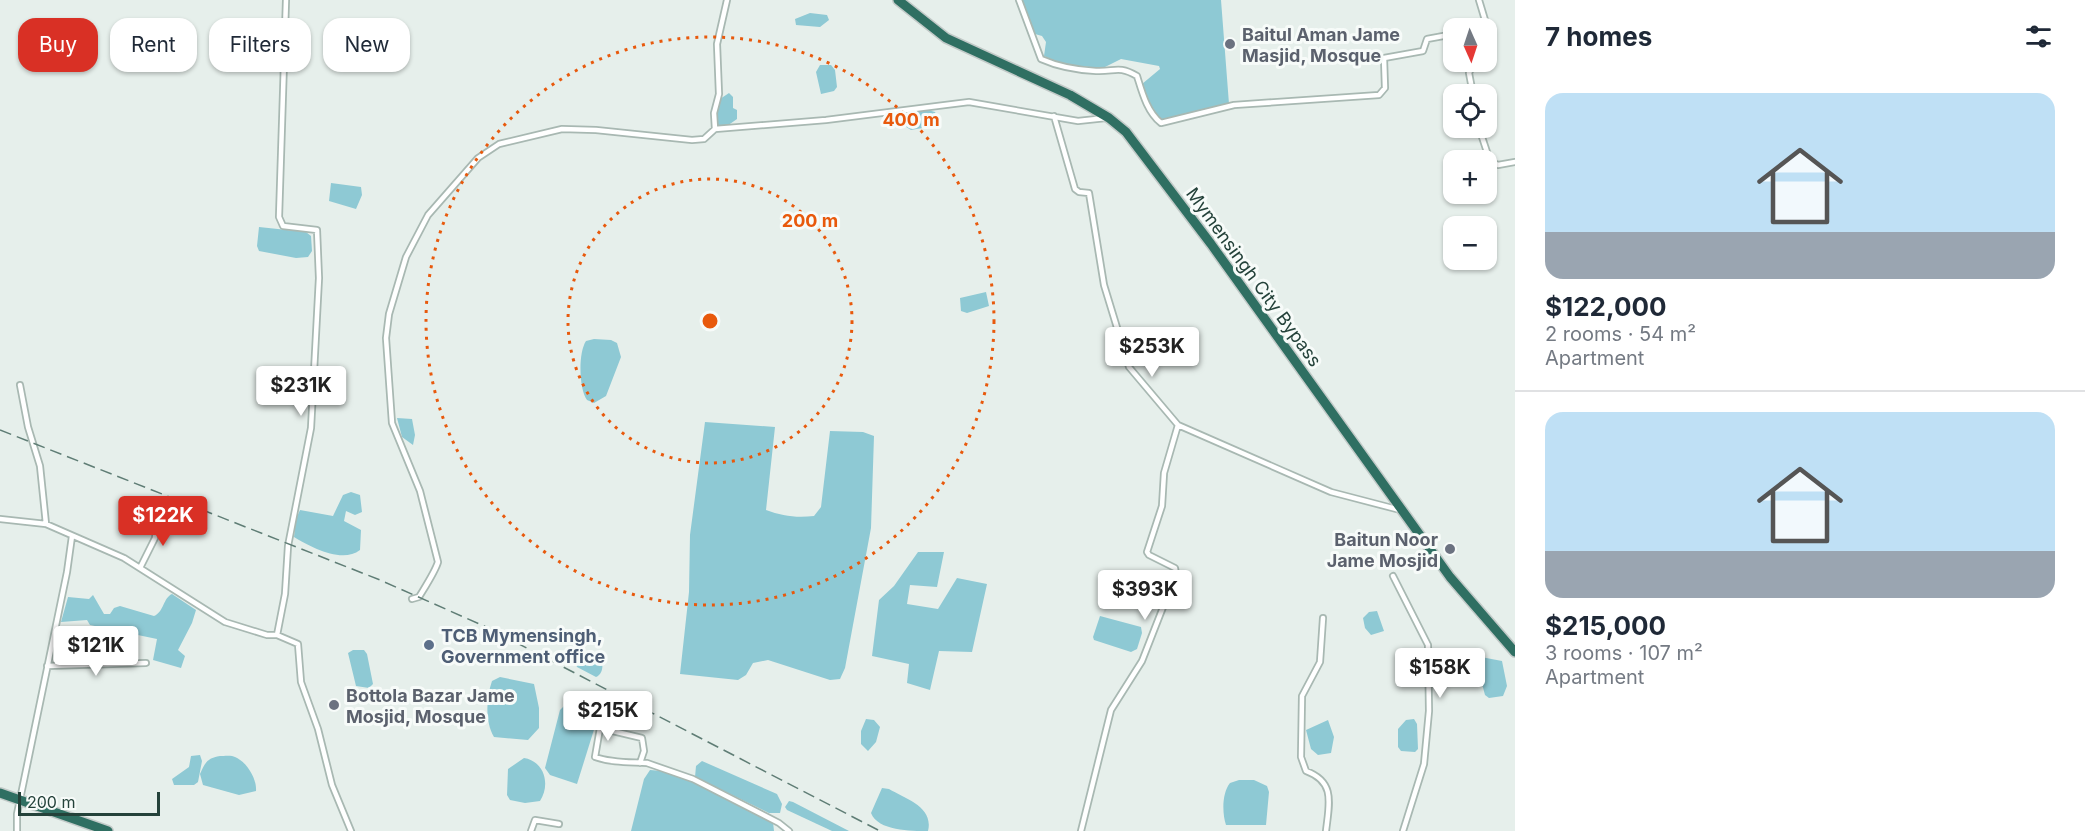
<!DOCTYPE html>
<html lang="en">
<head>
<meta charset="utf-8">
<style>
	:root { --surface:#fff; --page:#f6f6f7; --text:#1f2937; --muted:#747a83; --line:#e0e1e3; --accent:#d93025 }
	body { margin:0; font-family:Inter,sans-serif; background:var(--page); color:var(--text); height:100vh; display:flex; flex-direction:column; font-size:22px; white-space:nowrap }
	* { box-sizing:border-box; margin:0 }
	p { font-size:20px; color:var(--muted) }
	.icon { flex:none; width:33px; height:33px; fill:none; stroke:currentColor; stroke-width:2; stroke-linecap:round; stroke-linejoin:round }
	.map { position:relative; flex:1; overflow:hidden }
	.panel { display:flex; flex-direction:column; background:var(--surface); width:570px }
	.panel>* { flex:none }
	.top-card { position:absolute; left:18px; top:18px; width:570px; height:54px; display:flex; gap:12px }
	.needle { width:39px; rotate:177deg }
	.controls { position:absolute; left:1443px; top:18px; display:grid; gap:12px }
	.controls a { display:grid; place-items:center; width:54px; height:54px; border-radius:12px; background:var(--surface); box-shadow:0 2px 4px #0004; font-size:30px }
	.scale { position:absolute; left:18px; bottom:15px; width:142px; box-sizing:border-box; padding-left:6px; border:3px solid #24423a; border-top:0; font-size:16px; line-height:21px; white-space:nowrap; color:#24423a; -webkit-text-stroke:4px #f7fbf9; paint-order:stroke }
	.price { position:absolute; translate:-50% -51px; padding:0 14px; border-radius:6px; background:#fff; color:#222; font-size:20px; line-height:39px; filter:drop-shadow(0 2px 3px #0008) }
	.price::after { content:''; position:absolute; left:50%; top:36px; width:18px; height:14px; margin-left:-9px; background:inherit; clip-path:polygon(0 0,100% 0,50% 100%) }
	.price.active { background:var(--accent); color:#fff }
	ul { padding:0; list-style:none }
	li { display:grid; align-content:center; gap:12px; height:318px; padding:0 30px }
	li+li { border-top:2px solid var(--line) }
	li span { display:grid; place-items:center; height:186px; border-radius:18px; color:#555 }
	li>.icon { margin-inline-start:auto }
	span .icon { width:108px; height:108px; fill:#fffc; stroke-width:1 }
	li b { font-size:26px }
	h2 { display:flex; justify-content:space-between; align-items:center; height:72px; padding:0 30px; font-size:26px }
	.chip { padding:0 21px; border-radius:18px; background:var(--surface); box-shadow:0 2px 4px #0004; font-size:21px; line-height:54px }
	.chip.active { background:var(--accent); color:#fff }
	main { display:flex; flex:1; min-height:0 }
	.map>svg:first-child { display:block }
	.water { fill:#8ec9d4 }
	.lines { fill:none; stroke-linecap:round; stroke-linejoin:round }
	.street-casing { stroke:#a8b8b2; stroke-width:8 }
	.highway-casing { stroke:#c2cac8; stroke-width:12 }
	.street { stroke:#fff; stroke-width:4.5 }
	.highway { stroke:#2f6f62; stroke-width:9 }
	.rail { stroke:#5f7d75; stroke-width:1.5; stroke-dasharray:12 6; stroke-linecap:butt }
	.ring { fill:none; stroke:#e8590c; stroke-width:3; stroke-dasharray:3 6 }
	.worship-dot { fill:#6b7280; stroke:#f7fbf9; stroke-width:2 }
	.service-dot { fill:#5c6f8a; stroke:#f7fbf9; stroke-width:2 }
	.labels { text-anchor:middle; dominant-baseline:central; stroke-width:6; stroke-linejoin:round; paint-order:stroke }
	.worship-label { font-size:18px; font-weight:bold; fill:#5b616d; stroke:#f7fbf9; text-anchor:start }
	.street-label { font-size:18px; fill:#24423a; stroke:#f7fbf9 }
	.service-label { font-size:18px; font-weight:bold; fill:#4e5e75; stroke:#f7fbf9; text-anchor:start }
	.centre { fill:#e8590c; stroke:#f7fbf9; stroke-width:3 }
	.ring-label { font-size:18px; text-anchor:middle; font-weight:bold; fill:#e8590c; stroke:#f7fbf9; stroke-width:6; stroke-linejoin:round; paint-order:stroke }
</style>
</head>
<body>
<main>
<div class="map">
<svg width="1515" height="831" viewBox="0 0 1515 831">
	<rect width="100%" height="100%" fill="#e6efeb"/>
	<path class="water" d="M1021,0H1221L1229,104L1171,119H1160L1146,97L1142,84L1160,69L1159,66L1121,59L1103,68L1064,65L1044,56L1046,42L1042,36L1035,34Z
		M810,13L827,15L829,20L820,27L796,25L795,19Z
		M820,65H831L835,70L837,87L834,91L821,94L816,72Z
		M729,93L733,97V108L737,110V119L727,126L716,125L715,119L720,99Z
		M928,110L935,112L937,116L934,126L911,130L903,125V116Z
		M331,183L361,187L362,195L356,209L329,201Z
		M259,227L306,232L311,236L312,251L308,257L296,258L259,251L257,246Z
		M986,292L989,306L967,313L961,311L960,298Z
		M594,339L611,340L617,343L621,357L606,396L594,403L587,400C579,389 578,353 586,341Z
		M397,418L412,419L415,435L413,445L402,437Z
		M705,422L775,427L766,510C782,516 796,518 814,516L821,507L830,431L863,432L874,436L871,528L845,668L840,679L830,680L768,660L753,663L746,675L738,680L680,674L689,592L690,535Z
		M351,492L360,495L362,512L355,515L346,511L344,521L361,530L360,550C342,564 311,547 294,537L296,519L300,510L333,516L343,495Z
		M918,552H944L937,587L910,585L907,604L938,609L957,578L987,584L972,652L939,651L930,690L907,683L909,664L872,656L879,600L894,586Z
		M172,594L196,610L192,623L178,650L185,656L181,668L153,660L157,639L90,625L87,620L61,622L68,597L89,599L93,595L104,614H110L114,608L120,606L154,616C164,612 163,598 172,594Z
		M1377,611L1384,631L1371,635L1365,628L1363,618L1369,612Z
		M1100,616L1141,627L1142,633L1137,649L1131,652L1094,640L1093,637Z
		M353,650H364L367,654L373,684L369,688L356,686L348,653Z
		M592,652L601,657C603,663 604,674 596,677L577,667L575,662L580,654Z
		M1481,657L1502,661L1507,686L1503,696L1489,698L1485,695L1477,665Z
		M500,677L534,684L539,708V728L528,740L494,737C485,722 486,698 492,681Z
		M566,704C577,705 592,710 597,720L577,784L550,775L545,768L560,710Z
		M866,719L874,720L880,727L876,742L868,751L861,744V731Z
		M1414,719L1417,724L1418,749L1415,752L1401,751L1398,747V729L1406,720Z
		M1328,720L1334,737L1331,753L1318,755L1311,749L1306,730Z
		M200,755L202,761L198,782L194,785H174L172,779L189,767L191,756Z
		M220,756C224,756 232,755 235,757C247,762 257,779 256,791L239,795L203,785L200,774C205,763 207,758 220,756Z
		M524,758C544,761 551,784 540,801L525,803L510,800L507,795L508,769Z
		M702,761L777,794L782,804L780,813H769L695,777L696,766Z
		M650,770C684,771 741,807 773,822L774,831H631L644,779Z
		M1239,780H1254L1267,786L1269,792L1266,825H1226C1222,813 1222,793 1230,783Z
		M882,788L889,789C906,799 934,807 928,831C911,831 878,831 871,813Z
		M789,801L793,802L849,831H832L787,810L785,807Z"/>
	<g class="lines">
		<g class="street-casing">
			<path id="street" d="M286,0L279,217L283,226L317,230L319,278L311,428L288,546L285,594L277,635L298,644L301,682L318,729L332,785L351,831
				M1019,0L1041,59C1059,67 1077,70 1096,71C1115,72 1118,65 1137,76C1142,92 1147,112 1161,123L1234,105L1379,95L1385,88L1384,58L1423,51L1427,39L1454,34
				M1475,28L1483,25L1485,20L1479,0
				M1473,94L1469,73L1474,62
				M1054,116L1075,189L1079,192L1089,193L1104,285L1129,367L1178,425L1331,492L1400,510
				M1479,128L1490,161L1498,165L1515,162
				M715,129L714,113L719,94L717,44L727,0
				M20,385L28,427L40,466L46,524
				M0,519L46,524L124,558L225,622L267,635H277
				M140,568L155,538L158,512
				M1393,576L1428,645L1429,711L1424,764L1403,831
				M412,599L419,597C425,587 435,572 438,562L420,491L392,423L386,338L389,314L406,257L428,215L478,158L499,144L562,129L596,130L692,140L704,139L715,129L826,120L969,102L1078,121L1106,118
				M1323,618L1320,662L1302,696L1301,757L1306,771C1336,782 1329,804 1326,831
				M47,666L146,663
				M640,763L644,751L642,738L600,728L595,757C612,763 630,762 647,763L693,779L779,823L789,831
				M17,831V814L67,572L72,536
				M531,831L535,820L559,824
				M1081,831L1111,710L1142,661L1176,574L1175,568L1149,555L1147,552L1162,506L1164,473L1178,425"/>
		</g>
		<g class="highway-casing">
			<path id="highway" d="M898,0L946,38L1070,95L1109,118L1126,132L1211,244L1450,577L1515,652
				M0,793L108,831"/>
		</g>
		<use href="#street" class="street"/>
		<use href="#highway" class="highway"/>
		<path class="rail" d="M0,430L380,580L484,626L880,831"/>
	</g>
	<g class="ring">
		<circle cx="710" cy="321" r="142"/>
		<circle cx="710" cy="321" r="284"/>
	</g>
	<g class="worship-dot">
		<circle cx="1230" cy="44" r="6"/>
		<circle cx="1450" cy="549" r="6"/>
		<circle cx="334" cy="705" r="6"/>
	</g>
	<circle class="service-dot" cx="429" cy="645" r="6"/>
	<g class="labels">
		<g class="worship-label">
			<text x="1242" y="34">Baitul Aman Jame<tspan x="1242" dy="21">Masjid, Mosque</tspan></text>
			<text x="1438" y="539" text-anchor="end">Baitun Noor<tspan x="1438" dy="21">Jame Mosjid</tspan></text>
			<text x="346" y="695">Bottola Bazar Jame<tspan x="346" dy="21">Mosjid, Mosque</tspan></text>
		</g>
		<g class="street-label">
			<text transform="translate(1254 277) rotate(54)">Mymensingh City Bypass</text>
		</g>
		<g class="service-label">
			<text x="441" y="635">TCB Mymensingh,<tspan x="441" dy="21">Government office</tspan></text>
		</g>
	</g>
	<circle cx="710" cy="321" r="9" class="centre"/>
	<g class="ring-label">
		<text x="911" y="126">400 m</text>
		<text x="810" y="227">200 m</text>
	</g>
</svg>
<div class="controls">
<a><svg class="needle" viewBox="-14 -14 28 28"><path d="M0-13l5 13h-10z" fill="#e53935"/><path d="M0 13l5-13h-10z" fill="#747a83"/></svg></a>
<a><svg class="icon" aria-label="locate" viewBox="0 0 24 24"><circle cx="12" cy="12" r="6"/><path d="M12 2v4M12 18v4M2 12h4M18 12h4"/></svg></a>
<a>+</a>
<a>−</a>
</div>
<div class="scale">200 m</div>
<b class="price" style="left:1152px;top:378px">$253K</b>
<b class="price" style="left:301px;top:417px">$231K</b>
<b class="price active" style="left:163px;top:547px">$122K</b>
<b class="price" style="left:1145px;top:621px">$393K</b>
<b class="price" style="left:96px;top:677px">$121K</b>
<b class="price" style="left:1440px;top:699px">$158K</b>
<b class="price" style="left:608px;top:742px">$215K</b>
<div class="top-card">
<a class="chip active">Buy</a>
<a class="chip">Rent</a>
<a class="chip">Filters</a>
<a class="chip">New</a>
</div>
</div>
<section class="panel">
<h2>7 homes<svg class="icon" aria-label="filters" viewBox="0 0 24 24"><path d="M4 7h16M4 17h16"/><circle cx="9" cy="7" r="2"/><circle cx="15" cy="17" r="2"/></svg></h2>
<ul>
<li><span style="background:linear-gradient(#bfe0f5 75%,#9aa5b1 0)"><svg class="icon" aria-label="home" viewBox="0 0 24 24"><path d="M3 11l9-7 9 7M6 9v11h12V9"/></svg></span><div><b>$122,000</b><p>2 rooms · 54 m²</p><p>Apartment</p></div></li>
<li><span style="background:linear-gradient(#bfe0f5 75%,#9aa5b1 0)"><svg class="icon" aria-label="home" viewBox="0 0 24 24"><path d="M3 11l9-7 9 7M6 9v11h12V9"/></svg></span><div><b>$215,000</b><p>3 rooms · 107 m²</p><p>Apartment</p></div></li>
</ul>
</section>
</main>
</body>
</html>
